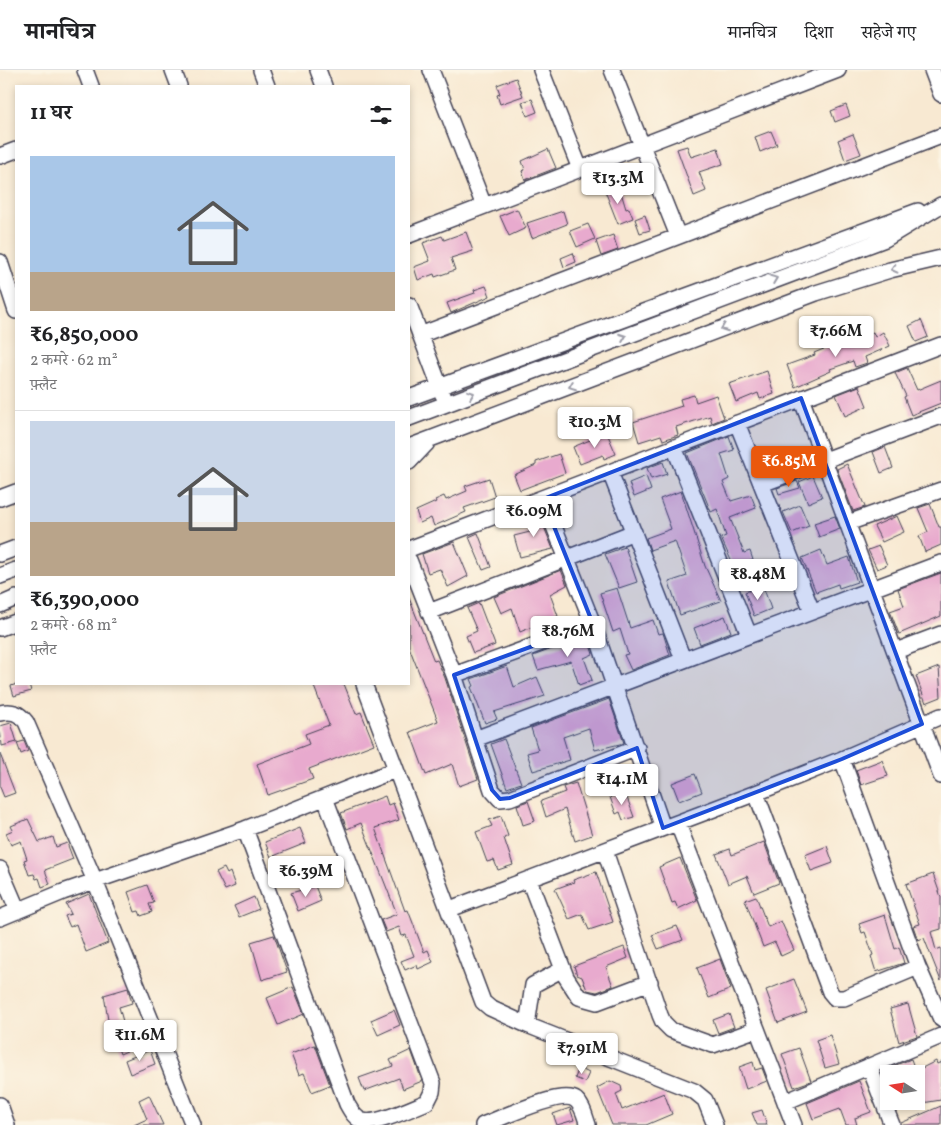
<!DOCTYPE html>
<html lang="hi">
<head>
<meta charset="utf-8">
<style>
	:root { --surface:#fff; --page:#f2f2f2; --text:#202124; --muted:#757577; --line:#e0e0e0; --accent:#ea580c }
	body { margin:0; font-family:Vollkorn,"Noto Serif Devanagari",serif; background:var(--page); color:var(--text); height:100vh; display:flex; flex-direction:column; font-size:19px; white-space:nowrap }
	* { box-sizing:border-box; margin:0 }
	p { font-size:16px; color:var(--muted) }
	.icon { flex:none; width:28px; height:28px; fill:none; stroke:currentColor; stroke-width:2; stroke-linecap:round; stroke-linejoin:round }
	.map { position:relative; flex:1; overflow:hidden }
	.side { position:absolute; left:15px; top:15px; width:395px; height:600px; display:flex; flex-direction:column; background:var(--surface); border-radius:0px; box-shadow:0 2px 8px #0003 }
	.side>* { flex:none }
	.needle { width:32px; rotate:282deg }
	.buttons { position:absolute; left:880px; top:995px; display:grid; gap:10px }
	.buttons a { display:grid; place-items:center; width:45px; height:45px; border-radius:0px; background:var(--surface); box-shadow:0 2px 8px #0003; font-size:25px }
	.price { position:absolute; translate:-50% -42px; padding:0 11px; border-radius:5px; background:#fff; color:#222; font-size:16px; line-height:32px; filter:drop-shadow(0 1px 2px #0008) }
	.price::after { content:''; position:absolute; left:50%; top:30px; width:15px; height:11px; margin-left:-8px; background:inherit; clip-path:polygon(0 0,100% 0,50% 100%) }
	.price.selected { background:var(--accent); color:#fff }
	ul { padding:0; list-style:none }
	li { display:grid; align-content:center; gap:10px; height:265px; padding:0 15px }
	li+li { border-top:1px solid var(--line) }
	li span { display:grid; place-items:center; height:155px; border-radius:0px; color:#555 }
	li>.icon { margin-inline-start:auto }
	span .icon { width:90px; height:90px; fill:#fffc; stroke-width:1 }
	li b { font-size:21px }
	h2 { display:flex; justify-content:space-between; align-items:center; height:60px; padding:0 15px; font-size:21px }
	header { display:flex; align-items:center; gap:30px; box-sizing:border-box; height:70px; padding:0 25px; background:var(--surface); border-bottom:1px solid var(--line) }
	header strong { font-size:24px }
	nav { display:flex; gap:28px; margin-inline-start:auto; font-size:18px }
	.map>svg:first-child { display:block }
	.building { fill:#e8aace }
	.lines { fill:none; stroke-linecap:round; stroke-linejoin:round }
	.minor-casing { stroke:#424052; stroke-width:18 }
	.minor { stroke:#fff; stroke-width:15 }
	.oneway { stroke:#9c9ca7 }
	.marked { fill:#1d4ed8; fill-opacity:0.2; stroke:#1d4ed8; stroke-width:4; stroke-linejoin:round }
</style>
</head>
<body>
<header>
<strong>मानचित्र</strong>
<nav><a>मानचित्र</a><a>दिशा</a><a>सहेजे गए</a></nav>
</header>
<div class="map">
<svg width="941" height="1055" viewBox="0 0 941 1055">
	<rect width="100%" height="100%" fill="#fcf5e5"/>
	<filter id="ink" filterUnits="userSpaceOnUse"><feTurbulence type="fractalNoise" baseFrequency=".02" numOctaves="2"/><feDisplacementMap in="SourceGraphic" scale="10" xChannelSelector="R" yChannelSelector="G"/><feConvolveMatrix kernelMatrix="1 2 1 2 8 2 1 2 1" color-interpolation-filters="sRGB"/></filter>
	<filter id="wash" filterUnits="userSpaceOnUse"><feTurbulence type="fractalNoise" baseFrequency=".0096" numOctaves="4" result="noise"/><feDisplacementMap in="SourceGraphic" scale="20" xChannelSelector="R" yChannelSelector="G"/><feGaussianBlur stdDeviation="1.12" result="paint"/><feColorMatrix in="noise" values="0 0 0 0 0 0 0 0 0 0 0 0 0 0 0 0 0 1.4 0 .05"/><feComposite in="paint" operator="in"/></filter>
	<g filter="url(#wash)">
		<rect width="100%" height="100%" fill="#f8e9d2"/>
		<g id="blocks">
			<path class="building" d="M516,8L523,26L500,34L497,25L500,24L497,15Z
				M532,29L537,42L527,46L522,32Z
				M846,35L850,46L835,52L831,41Z
				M771,61L777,75L760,82L755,67Z
				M853,64L861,84L845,90L838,70Z
				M687,76L691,87L718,78L723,94L699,102L706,121L694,126L677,79Z
				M548,79L556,98L525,110L522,101L525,100L522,91Z
				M619,116L626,139L629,138L633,148L618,154L605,121Z
				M517,139L526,158L509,166L500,146Z
				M563,141L567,154L532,168L527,153Z
				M645,145L650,160L640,163L635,149Z
				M588,154L595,169L577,177L570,161Z
				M466,162L473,181L451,188L455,200L435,207L434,204L418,210L414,197L430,191L423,173L442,166L444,170Z
				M613,165L618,180L601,186L596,171Z
				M573,183L576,192L564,197L561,188Z
				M486,216L490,226L451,243L447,233L475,223L474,220Z
				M921,250L928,267L916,272L909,256Z
				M873,262L875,267L883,262L890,276L865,287L867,293L855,297L853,291L830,299L831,301L795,317L787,295L815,285L814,283L826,278L838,274L840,278L863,270L862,267Z
				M907,298L917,320L941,310V333L911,345L904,327L906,326L895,303Z
				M767,301L774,324L760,329L758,323L736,332L729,314Z
				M859,316L867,336L845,346L836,325Z
				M694,325L696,332L716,325L724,348L712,353L710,346L676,357L678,365L663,370L661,365L639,372L633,352L682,336L680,329Z
				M607,363L616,384L604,389L603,385L580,394L573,377Z
				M729,366L734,380L721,384L729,409L723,412L731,431L751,425L756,438L730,448L744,483L750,481L753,490L734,497L721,468L726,466L717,439L711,442L687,383Z
				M885,377L893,398L881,403L873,382Z
				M559,384L565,403L520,420L514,405L536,395V392Z
				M663,392L667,404L651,409L647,398Z
				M847,394L865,437L853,441L837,399Z
				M646,406L651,420L634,427L629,413Z
				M813,406L822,427L808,433L799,412Z
				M489,408L495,427L464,438L466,442L434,456L431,448L420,453L416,441L436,432L435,430L444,426L446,430L467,421L465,416Z
				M797,411L800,418L779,424L777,418Z
				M681,421L705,496L721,531L680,545L669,512L687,506L675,471L650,480L646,468L671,459L660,429Z
				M930,434L939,457H941V475L925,482L919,466L928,462L918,438Z
				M800,435L809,456L792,463L783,442Z
				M537,440L553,479L520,487L514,466L534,461L528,443Z
				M835,446L840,459L819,467L814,453Z
				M897,446L904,462L882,472L874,456Z
				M478,463L491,497L483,500L469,467Z
				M454,472L468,506L448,517L440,499L428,503L422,484Z
				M879,476L887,495L877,499L868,480Z
				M625,477L637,512L619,518L605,484Z
				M821,480L827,495L849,487L857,512L839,518L838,514L816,522L802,488Z
				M561,500L567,515L550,524L558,546L520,562L512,538L501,543L494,527Z
				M941,503V546L899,564L890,541L904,536L898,519Z
				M763,516L771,539L754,546L745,522Z
				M617,518L630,558L653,550L658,564L663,563L670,585L631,600L624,585L628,584L620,559L613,562L600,523Z
				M409,528L434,591L437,590L445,608L478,709L459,716L452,694L426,705L410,662L438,651L409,577Z
				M479,533L495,575L473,583L466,566L477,561L467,538Z
				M725,546L731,562L700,574L694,558Z
				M587,566L593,584L584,588L592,610L579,615L571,591L538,600L533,586Z
				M507,596L514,617L537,607L545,626L494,642L497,649L485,653L471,617L474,616L471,609Z
				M939,597L941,627L926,633L916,606Z
				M17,614H29L31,621L14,626L11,616Z
				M313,614H344L356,644L361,642L374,674L309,699L313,709L268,725L257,694L309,674L305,664L329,655Z
				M609,629L624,673L595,680L589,658L563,667L570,690L533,701L527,683L538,680L531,658Z
				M11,653L17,672L2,676L0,656Z
				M504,669L521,713L507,718L491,674Z
				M24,671L28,681L21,684L17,673Z
				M0,684L15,723L4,727L0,717Z
				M882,690L888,706L861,715L856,700Z
				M695,704L702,722L679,731L672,713Z
				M576,713L592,765L575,771L565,739L546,747L541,731L565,722L563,717Z
				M625,722L634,747L623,750L620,742L616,744L610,727Z
				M385,726L388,735L393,733L399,750L375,758L405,841L408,840L424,882L428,880L433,892L418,899L417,895L405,900L401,891L414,886L406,865L402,866L399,857L386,862L381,850L397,844L361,753L347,759L341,743Z
				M528,731L535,751L523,755L517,735Z
				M501,746L508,766L504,768L513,795L498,800L494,790L487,792L476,762L492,756L489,750Z
				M28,749L39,772L53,767L56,777L67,773L73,789L45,800L50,814L42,817L39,808L36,809L34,804L29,805L24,790L27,789L21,771L11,775L6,763L13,760L11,756Z
				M300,758L306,773L271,787L265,772Z
				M764,772L779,813L754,823L747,806L728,814L716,784L730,779L732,785Z
				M827,776L833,793L811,801L805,785Z
				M680,788L697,830L678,839L675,832L672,833L659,797Z
				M329,795L334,808L320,813L315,801Z
				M224,798L227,804L230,802L235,816L225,820L216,802Z
				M596,802L613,852L589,860L582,844L569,849L555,819L574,812L573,810Z
				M933,804L941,827V859L931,862L936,880L941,878V911L924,868L918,870L913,856L920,854L906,814Z
				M147,815L154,833L149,834L152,842L141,846L139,841L135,842L128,822Z
				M315,816L321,831L298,841L291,823Z
				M89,824L108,873L86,882L76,854L70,857L65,846L71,844L66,834Z
				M756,826L768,857L781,851L794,880L781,886L775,872L763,877L745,830Z
				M254,827L259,839L239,847L234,836Z
				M885,845L895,879L899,877L904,893L876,902L871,886L873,885L865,862L862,863L859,854Z
				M677,856L683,870L658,879L652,865Z
				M274,865L287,902L262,910L251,872Z
				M624,877L628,888L606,897L613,916L597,922L587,920L582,907L577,905L574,896Z
				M720,889L731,919L709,928L697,898Z
				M794,909L807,942L778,953L766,920Z
				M293,917L304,944L278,955L267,928Z
				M128,918L132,933L119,937L124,955L122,956L129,980L120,984L108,950L104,925Z
				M908,934L917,966L899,972L890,939Z
				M394,940L400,955L378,965L371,950Z
				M729,944L734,957L718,963L713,950Z
				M830,965L839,994L825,998L816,970Z
				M315,975L330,1015L312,1022L304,1003L299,1005L291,984Z
				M799,978L811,1011L794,1017L782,984Z
				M150,980L155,994L130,1004L125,990Z
				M411,980L422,1011L403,1019L399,1008L364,1021L359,1008L393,996L390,990Z
				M911,989L916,1003V1001L936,991L937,994L941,992V1030L916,1034V1004H882L881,1001Z
				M753,992L755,1000L762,998L767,1011L746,1019L739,997Z
				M579,998L589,1003L585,1012L575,1008Z
				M610,1011L621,1016L622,1021L616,1024L622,1040L664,1023L672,1044L646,1055H612L597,1018Z
				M859,1011L871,1042L855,1048L857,1055H846L840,1039L813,1049L807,1033Z
				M149,1025L163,1055H134L147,1049L139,1030Z
				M941,1036V1055H901V1053Z
				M570,1038L574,1050L557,1055L553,1044Z
				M762,1040L767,1055H757L752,1043Z"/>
		</g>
	</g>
	<g filter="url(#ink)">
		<use href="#blocks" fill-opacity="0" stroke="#424052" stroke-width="1"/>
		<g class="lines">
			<g class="minor-casing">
				<path id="minor" d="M85,0L91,16
					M173,0L179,16
					M261,0L267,16
					M318,0L324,16
					M431,0L484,136
					M541,0L580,99
					M612,0L678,166
					M932,0L941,24
					M0,86L16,80
					M409,165L838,0
					M0,192L16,241
					M409,235L443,325
					M420,265L941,66
					M409,328L918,141
					M801,328L941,706
					M409,348L885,169L941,135
					M737,353L812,541
					M409,377L816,223L890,200L941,188
					M674,377L749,565
					M409,392L427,373
					M610,402L683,589
					M762,414L941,346
					M0,428L16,422
					M543,429L593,554L663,758
					M848,453L941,420
					M409,479L941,275
					M0,484L16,478
					M409,490L454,605L492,720L500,729L510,728L637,678
					M0,506L16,500
					M0,535L16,528
					M429,542L634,462
					M0,558L16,552
					M896,581L941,564
					M454,605L593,554
					M364,614L483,932L490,938L527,955L694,1021L705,1030L715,1055
					M0,643C12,640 19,643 26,652L95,811L193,1055
					M475,669L941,493
					M842,689L918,897L941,949
					M756,723L830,922L835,928H844L918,897
					M678,754L794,1055
					M245,759L347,1034C351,1041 355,1049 363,1051C377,1055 412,1038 427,1032L432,1022L433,1013L325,728
					M605,781L660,945L663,952L671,960L713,975L757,959
					M0,799L18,841
					M529,810L566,907L579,927L597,932L650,912
					M450,839L756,723L842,689L941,646
					M0,848L63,822L245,759L395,700
					M527,955L533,915L563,899
					M869,996L892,1055
					M785,1032L941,966
					M0,1035L7,1055
					M483,1055C499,1049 562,1019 576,1030C583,1036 585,1047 588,1055"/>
			</g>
			<use href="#minor" class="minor"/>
		</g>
		<defs><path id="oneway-chevron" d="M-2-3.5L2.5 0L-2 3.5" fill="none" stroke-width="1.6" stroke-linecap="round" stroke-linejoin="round" transform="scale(1.25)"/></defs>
		<g class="oneway">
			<use href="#oneway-chevron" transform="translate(894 199) rotate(166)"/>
			<use href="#oneway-chevron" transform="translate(774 209) rotate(-21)"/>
			<use href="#oneway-chevron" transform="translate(724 258) rotate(159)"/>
			<use href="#oneway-chevron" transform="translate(623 267) rotate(-21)"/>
			<use href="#oneway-chevron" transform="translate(572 316) rotate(159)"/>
			<use href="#oneway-chevron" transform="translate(471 324) rotate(-21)"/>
		</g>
	</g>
	<path class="marked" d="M801,328L922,654L842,689L663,758L637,678L510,728L500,729L492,720L454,605L593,554L543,429Z"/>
</svg>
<div class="buttons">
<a><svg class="needle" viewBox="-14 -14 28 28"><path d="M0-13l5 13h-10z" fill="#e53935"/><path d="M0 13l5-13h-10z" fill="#757577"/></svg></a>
</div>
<b class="price" style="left:618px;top:135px">₹13.3M</b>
<b class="price" style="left:836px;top:288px">₹7.66M</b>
<b class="price" style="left:595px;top:379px">₹10.3M</b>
<b class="price selected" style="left:789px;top:418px">₹6.85M</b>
<b class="price" style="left:534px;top:468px">₹6.09M</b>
<b class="price" style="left:758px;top:531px">₹8.48M</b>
<b class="price" style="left:568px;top:588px">₹8.76M</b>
<b class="price" style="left:622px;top:736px">₹14.1M</b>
<b class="price" style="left:306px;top:828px">₹6.39M</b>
<b class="price" style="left:140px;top:992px">₹11.6M</b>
<b class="price" style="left:582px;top:1005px">₹7.91M</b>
<section class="side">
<h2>11 घर<svg class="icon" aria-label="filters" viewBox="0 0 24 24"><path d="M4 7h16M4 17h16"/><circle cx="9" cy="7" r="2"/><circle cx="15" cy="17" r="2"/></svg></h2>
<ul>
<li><span style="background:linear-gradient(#a9c7e8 75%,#b9a48a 0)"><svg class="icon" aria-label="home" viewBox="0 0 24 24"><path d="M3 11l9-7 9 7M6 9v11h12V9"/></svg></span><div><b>₹6,850,000</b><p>2 कमरे · 62 m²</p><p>फ़्लैट</p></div></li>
<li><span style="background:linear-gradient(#c9d6e8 65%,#b9a48a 0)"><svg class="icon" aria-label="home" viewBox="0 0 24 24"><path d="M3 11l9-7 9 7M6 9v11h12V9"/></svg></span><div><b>₹6,390,000</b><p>2 कमरे · 68 m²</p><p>फ़्लैट</p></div></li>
</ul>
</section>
</div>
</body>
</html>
